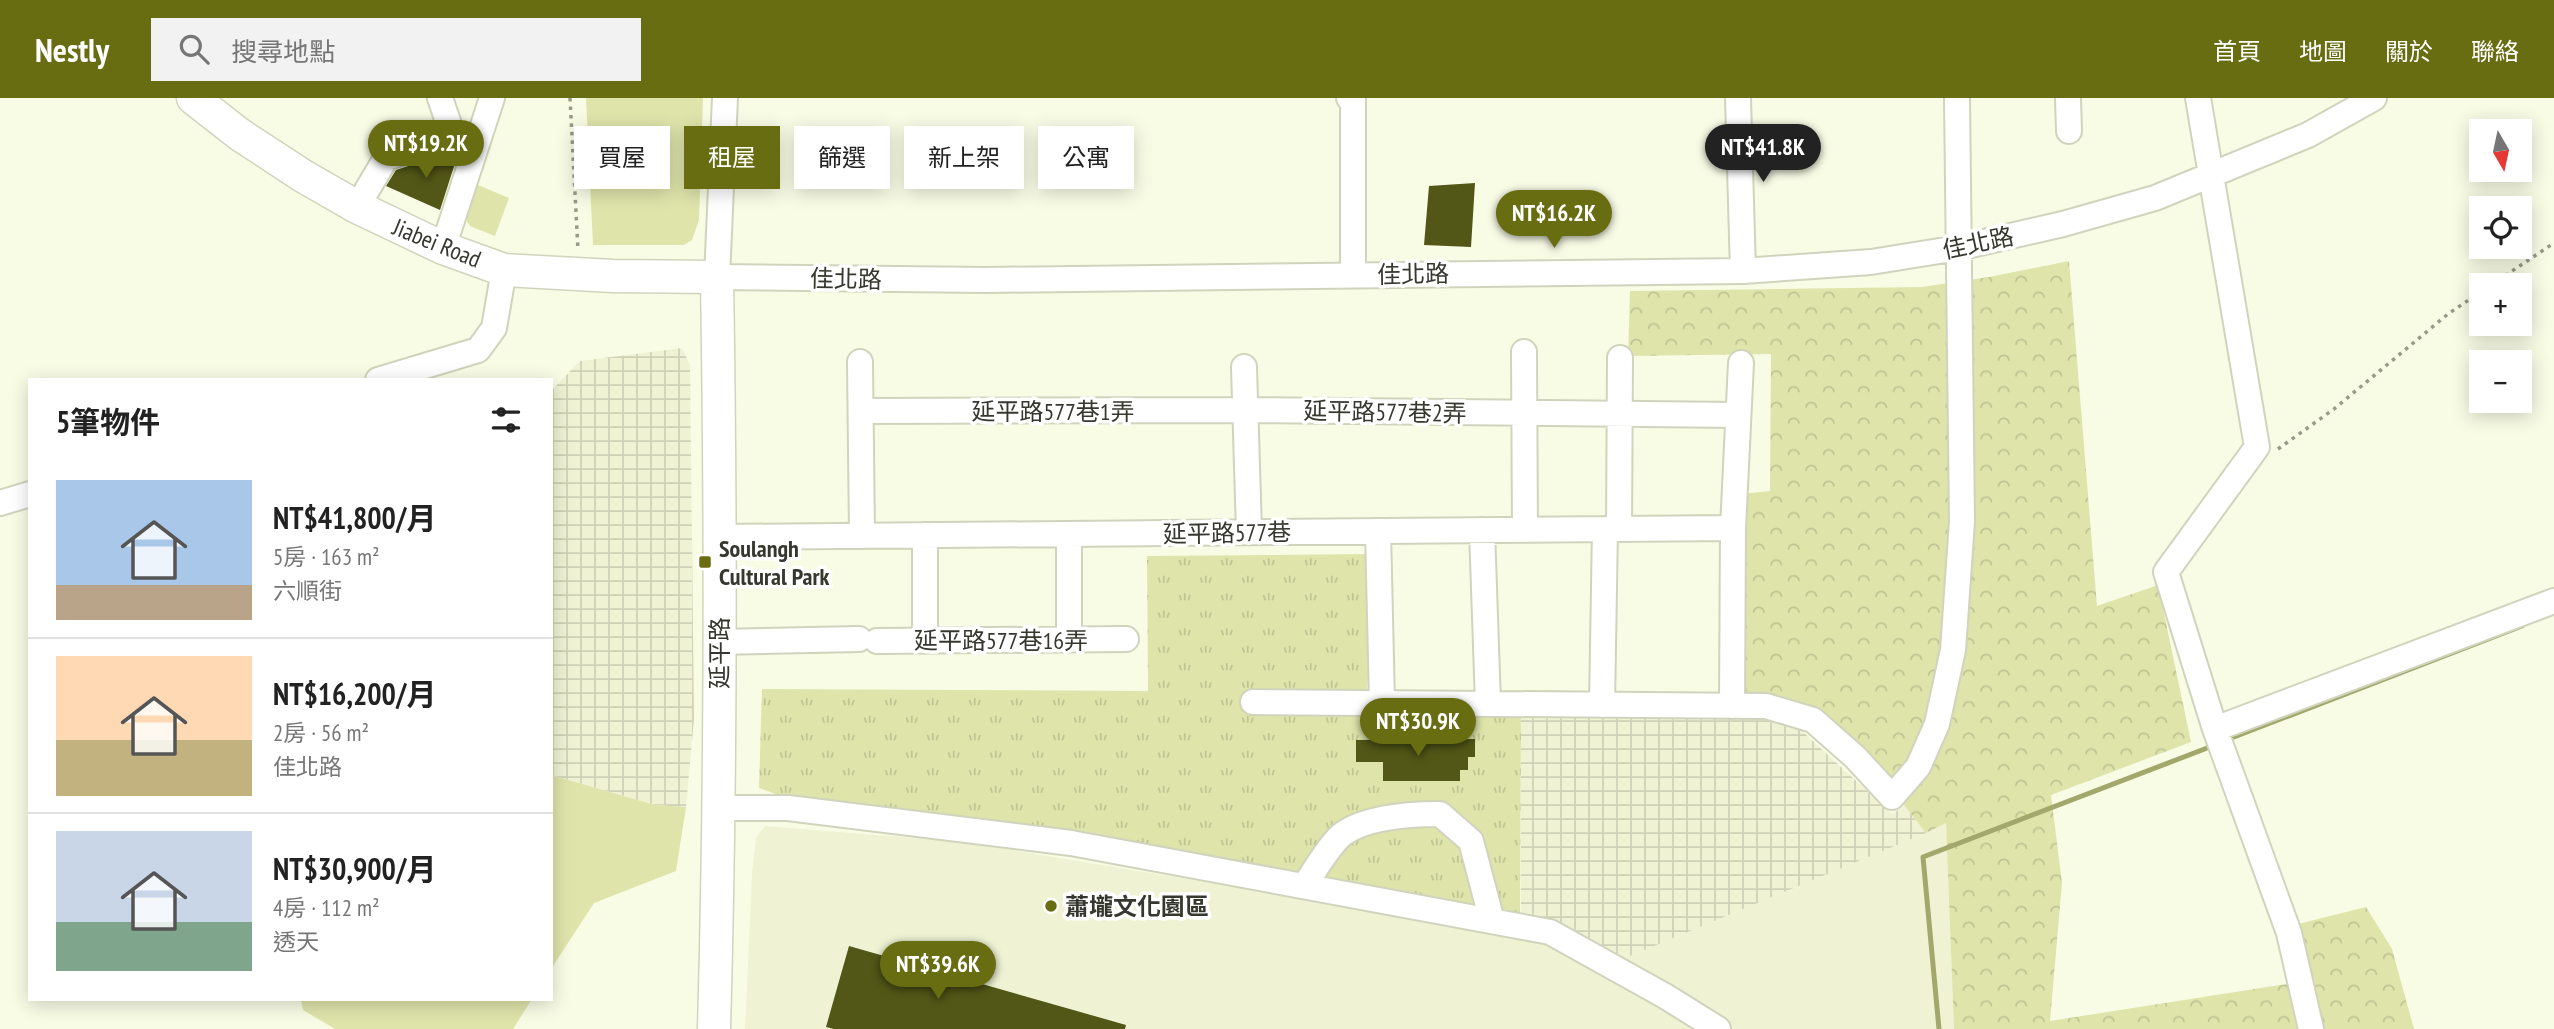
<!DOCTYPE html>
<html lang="zh-TW">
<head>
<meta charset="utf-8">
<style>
	:root { --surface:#fff; --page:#f2f2f2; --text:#222; --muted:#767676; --line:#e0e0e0; --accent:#686d12 }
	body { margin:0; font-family:"PT Sans Narrow","Noto Sans TC",sans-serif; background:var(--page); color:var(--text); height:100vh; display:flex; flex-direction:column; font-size:26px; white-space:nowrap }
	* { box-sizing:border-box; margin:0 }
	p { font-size:23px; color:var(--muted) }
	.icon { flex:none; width:38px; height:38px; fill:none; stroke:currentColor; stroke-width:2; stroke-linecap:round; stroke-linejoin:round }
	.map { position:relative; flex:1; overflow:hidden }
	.drawer { position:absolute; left:28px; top:280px; width:525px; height:623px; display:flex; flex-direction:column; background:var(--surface); border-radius:0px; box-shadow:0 4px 18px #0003 }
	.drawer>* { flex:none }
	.banner { position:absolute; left:574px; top:28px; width:665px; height:63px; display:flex; gap:14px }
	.needle { width:46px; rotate:171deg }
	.tools { position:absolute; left:2469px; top:21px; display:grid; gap:14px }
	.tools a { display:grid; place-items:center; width:63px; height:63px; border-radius:0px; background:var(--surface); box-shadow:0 4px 18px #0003; font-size:35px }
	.price { position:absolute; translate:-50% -60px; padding:0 16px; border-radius:24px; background:var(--accent); color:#fff; font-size:23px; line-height:46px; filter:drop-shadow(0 2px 4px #0008) }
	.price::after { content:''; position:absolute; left:50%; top:42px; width:21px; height:16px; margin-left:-10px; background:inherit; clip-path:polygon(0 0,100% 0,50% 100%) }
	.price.active { background:#222; color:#fff }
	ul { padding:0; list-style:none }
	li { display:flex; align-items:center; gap:21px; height:175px; padding:0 28px }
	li+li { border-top:2px solid var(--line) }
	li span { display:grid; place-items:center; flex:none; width:196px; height:140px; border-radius:0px; color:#555 }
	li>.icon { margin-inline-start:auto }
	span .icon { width:84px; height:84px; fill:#fffc; stroke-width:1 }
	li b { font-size:30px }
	h2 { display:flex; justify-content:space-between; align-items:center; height:84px; padding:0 28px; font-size:30px }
	.pill { padding:0 24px; border-radius:0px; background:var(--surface); box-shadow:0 4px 18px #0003; font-size:24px; line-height:63px }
	.pill.active { background:var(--accent); color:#fff }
	header { display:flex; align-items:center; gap:42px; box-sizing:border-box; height:98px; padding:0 35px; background:var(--accent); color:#fff }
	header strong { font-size:33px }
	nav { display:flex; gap:38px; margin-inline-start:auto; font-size:24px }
	.search { width:490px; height:63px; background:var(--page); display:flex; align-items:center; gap:18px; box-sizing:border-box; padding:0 24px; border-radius:0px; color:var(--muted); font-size:26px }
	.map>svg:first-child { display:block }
	.built { fill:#eff3d4 }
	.industrial { fill:url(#industrial-grid) }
	.green { fill:#dee4aa }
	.forest { fill:url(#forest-crowns) }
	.park { fill:url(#park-tufts) }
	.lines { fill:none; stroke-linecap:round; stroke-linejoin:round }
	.stream { stroke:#a2a86b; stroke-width:5 }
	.building { fill:#525616 }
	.minor-casing { stroke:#d1d4bd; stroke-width:28 }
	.major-casing { stroke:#d1d4bd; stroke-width:35 }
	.path { stroke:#979989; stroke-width:3.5; stroke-dasharray:3.5 5; stroke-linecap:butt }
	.minor { stroke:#fff; stroke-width:24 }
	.major { stroke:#fff; stroke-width:32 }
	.poi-dot { fill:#686d12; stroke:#fff; stroke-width:2.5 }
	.labels { text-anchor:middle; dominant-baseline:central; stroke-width:7; stroke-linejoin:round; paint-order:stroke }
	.street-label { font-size:24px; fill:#36372e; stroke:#fff }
	.poi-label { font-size:24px; font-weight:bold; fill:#36372e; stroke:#fff; text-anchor:start }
</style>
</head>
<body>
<header>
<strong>Nestly</strong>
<div class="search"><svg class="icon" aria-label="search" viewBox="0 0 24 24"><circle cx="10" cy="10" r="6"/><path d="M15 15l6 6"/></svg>搜尋地點</div>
<nav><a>首頁</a><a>地圖</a><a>關於</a><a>聯絡</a></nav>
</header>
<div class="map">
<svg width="2554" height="931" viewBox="0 0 2554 931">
	<defs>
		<pattern id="industrial-grid" width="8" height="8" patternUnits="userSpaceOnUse" patternTransform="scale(1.75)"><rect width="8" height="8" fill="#eff3d4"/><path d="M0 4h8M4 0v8" fill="none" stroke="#ced1b6"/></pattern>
		<pattern id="forest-crowns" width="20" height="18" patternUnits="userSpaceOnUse" patternTransform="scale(1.75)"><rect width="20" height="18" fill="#dee4aa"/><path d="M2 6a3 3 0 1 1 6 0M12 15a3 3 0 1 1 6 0" fill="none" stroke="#bfc493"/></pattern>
		<pattern id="park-tufts" width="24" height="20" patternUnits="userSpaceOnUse" patternTransform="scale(1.75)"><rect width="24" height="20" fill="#dee4aa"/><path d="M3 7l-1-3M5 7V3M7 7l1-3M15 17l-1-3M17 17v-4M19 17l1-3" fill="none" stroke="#bfc493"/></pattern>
	</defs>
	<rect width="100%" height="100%" fill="#f9fce5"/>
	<path class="built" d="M1946,725L1954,931H745L752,775L756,740L765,728L963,744L1550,841L1618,863L1926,735Z"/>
	<path class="industrial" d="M682,250L690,267L694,621L686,709L655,707L551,677V293L580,263Z
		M1521,617L1788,620L1892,716L1905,708L1926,735L1618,863L1521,821Z"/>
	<path class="green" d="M586,0H703L699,122L692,142L684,147H593Z
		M473,85L509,100L495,138L470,128L461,115Z
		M551,677L655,707L686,709L676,773L594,805L551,871Z
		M301,901H532L513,931H335L303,912Z"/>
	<path class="forest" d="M2069,163L2097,508L2158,487L2191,644L2051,697L2062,785L2050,923L2292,885L2298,826L2366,809L2392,851L2414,931H1954L1946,725L1926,735L1886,684L1829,619L1800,605L1743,600L1740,396L1770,393L1771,256L1628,258L1630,193L1922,189L1989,179Z"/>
	<path class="park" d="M1373,456L1367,598L1521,617L1520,821L781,698L759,690L762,591L1148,593L1147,458Z"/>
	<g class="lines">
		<path class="stream" d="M2234,639L2522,528
			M1939,931L1923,759L2215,647"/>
	</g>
	<path class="building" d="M452,54L458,56L440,112L386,88L396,72Z
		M1475,85L1471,149L1424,147L1429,88Z
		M1475,641V659H1468V672H1460V683H1383V664H1356V642Z
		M849,848L1126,927L1125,931H834L826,929Z"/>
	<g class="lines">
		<g class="minor-casing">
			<path id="minor" d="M440,0L453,38L467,44
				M725,0L717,179L985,182L1743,173L1871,164L1958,150L2063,126L2155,100L2308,37L2374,0
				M1349,0H1353V177
				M1738,0L1743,173
				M2068,0L2069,33
				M2198,0L2257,349L2166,474L2215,631L2289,835L2311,931
				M357,109L386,60L453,38
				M443,150L492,0
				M1524,254L1525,432
				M860,264L862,438
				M1244,269L1249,434
				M378,282L478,252L494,230L504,172
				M861,313L1246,312L1737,317
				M0,405L30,396
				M1619,431L1620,260
				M1482,432L1488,606
				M1378,433L1382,605
				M1069,436V542
				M721,439L1733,430
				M925,542V437
				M877,543L1126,541
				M718,544L859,541
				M1253,604L1766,608L1813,622L1855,659L1892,699L1918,669L1937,626L1953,552L1962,423L1957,0
				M1602,607L1605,431
				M1732,608L1733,430L1741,265
				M2215,631L2554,503
				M720,710H788L1071,745L1550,834L1665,898L1718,931
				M1304,788C1314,774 1330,745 1344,735C1368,719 1411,716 1440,716L1471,743L1492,823"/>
		</g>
		<g class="major-casing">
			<path id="major" d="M193,0L239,36L303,78L357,109L443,150L504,172L613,178L717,179C721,430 721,680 714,931"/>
		</g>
		<path class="path" d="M570,0L578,152
			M2491,187L2554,145
			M2278,351L2334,311L2448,216L2482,193"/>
		<use href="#minor" class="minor"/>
		<use href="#major" class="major"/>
	</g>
	<g class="poi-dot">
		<rect x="698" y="457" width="14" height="14" rx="3.5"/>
		<circle cx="1051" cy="808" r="7"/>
	</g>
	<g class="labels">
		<g class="street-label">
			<text transform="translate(437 145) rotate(22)">Jiabei Road</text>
			<text transform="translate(1978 145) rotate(-12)">佳北路</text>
			<text transform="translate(1413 176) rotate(-1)">佳北路</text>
			<text transform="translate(846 181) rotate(1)">佳北路</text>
			<text x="1053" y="313">延平路577巷1弄</text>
			<text transform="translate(1385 314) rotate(1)">延平路577巷2弄</text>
			<text transform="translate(1227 435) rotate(-1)">延平路577巷</text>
			<text x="1001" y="542">延平路577巷16弄</text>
			<text transform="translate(719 555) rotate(-90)">延平路</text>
		</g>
		<g class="poi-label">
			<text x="719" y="450">Soulangh<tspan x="719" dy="28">Cultural Park</tspan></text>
			<text x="1065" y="808">蕭壠文化園區</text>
		</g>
	</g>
</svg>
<div class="tools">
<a><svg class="needle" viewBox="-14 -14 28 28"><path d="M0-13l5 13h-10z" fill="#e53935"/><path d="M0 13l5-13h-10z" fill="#767676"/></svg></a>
<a><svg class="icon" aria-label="locate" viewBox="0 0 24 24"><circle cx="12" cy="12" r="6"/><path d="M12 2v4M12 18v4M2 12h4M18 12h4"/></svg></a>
<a>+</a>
<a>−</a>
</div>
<b class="price" style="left:426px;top:82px">NT$19.2K</b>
<b class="price active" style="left:1763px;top:86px">NT$41.8K</b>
<b class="price" style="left:1554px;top:152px">NT$16.2K</b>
<b class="price" style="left:1418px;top:660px">NT$30.9K</b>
<b class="price" style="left:938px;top:903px">NT$39.6K</b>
<div class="banner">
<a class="pill">買屋</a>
<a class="pill active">租屋</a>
<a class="pill">篩選</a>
<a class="pill">新上架</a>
<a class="pill">公寓</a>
</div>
<section class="drawer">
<h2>5筆物件<svg class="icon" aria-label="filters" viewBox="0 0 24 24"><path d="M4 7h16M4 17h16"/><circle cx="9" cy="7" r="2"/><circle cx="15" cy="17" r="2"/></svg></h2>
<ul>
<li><span style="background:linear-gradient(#a9c7e8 75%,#b9a48a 0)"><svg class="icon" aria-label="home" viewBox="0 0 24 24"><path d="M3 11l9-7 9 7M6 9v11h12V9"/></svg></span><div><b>NT$41,800/月</b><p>5房 · 163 m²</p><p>六順街</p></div></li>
<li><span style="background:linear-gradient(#ffd9b3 60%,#c2b280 0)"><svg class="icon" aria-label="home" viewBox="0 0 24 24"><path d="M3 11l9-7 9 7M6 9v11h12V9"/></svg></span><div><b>NT$16,200/月</b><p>2房 · 56 m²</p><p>佳北路</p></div></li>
<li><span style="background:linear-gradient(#c9d6e8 65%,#7fa58c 0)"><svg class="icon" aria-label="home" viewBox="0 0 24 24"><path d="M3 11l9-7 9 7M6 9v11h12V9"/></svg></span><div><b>NT$30,900/月</b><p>4房 · 112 m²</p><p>透天</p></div></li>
</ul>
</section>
</div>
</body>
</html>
